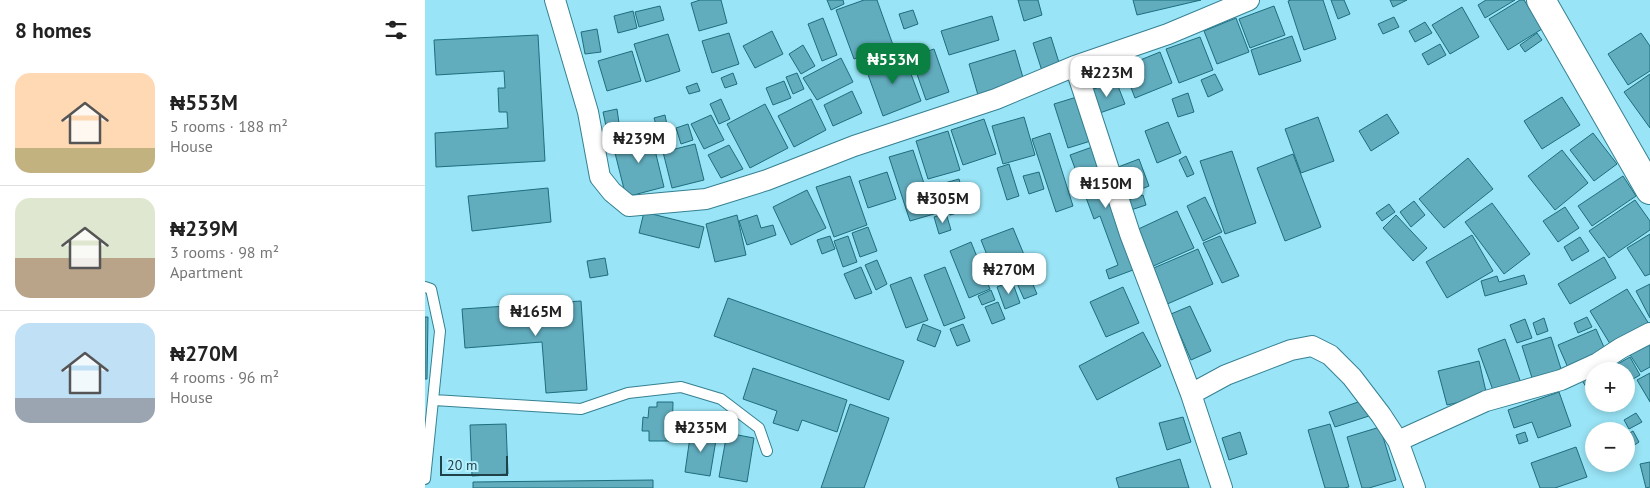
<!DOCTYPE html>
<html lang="en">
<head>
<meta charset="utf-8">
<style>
	:root { --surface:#fff; --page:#f6f6f6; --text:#222; --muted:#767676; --line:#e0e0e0; --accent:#0b8043 }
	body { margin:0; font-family:"PT Sans",sans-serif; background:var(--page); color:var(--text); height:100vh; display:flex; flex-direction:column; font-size:19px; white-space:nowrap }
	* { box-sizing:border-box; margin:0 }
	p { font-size:16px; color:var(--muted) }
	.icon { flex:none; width:28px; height:28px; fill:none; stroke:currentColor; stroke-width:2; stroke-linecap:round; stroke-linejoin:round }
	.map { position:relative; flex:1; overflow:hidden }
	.drawer { display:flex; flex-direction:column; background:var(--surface); width:425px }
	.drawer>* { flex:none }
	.fabs { position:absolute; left:1160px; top:362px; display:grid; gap:10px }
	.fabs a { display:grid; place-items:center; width:50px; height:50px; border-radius:50%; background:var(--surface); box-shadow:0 2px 8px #0003; font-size:25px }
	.scale { position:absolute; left:15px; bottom:12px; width:68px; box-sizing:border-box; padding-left:5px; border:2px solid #214148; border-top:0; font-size:14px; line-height:18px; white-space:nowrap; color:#214148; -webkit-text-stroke:4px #b4effd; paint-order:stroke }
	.price { position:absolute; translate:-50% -42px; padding:0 11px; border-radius:10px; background:#fff; color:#222; font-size:16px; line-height:32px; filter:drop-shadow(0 1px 2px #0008) }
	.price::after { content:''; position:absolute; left:50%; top:30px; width:15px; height:11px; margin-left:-8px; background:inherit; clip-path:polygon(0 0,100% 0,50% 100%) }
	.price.active { background:var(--accent); color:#fff }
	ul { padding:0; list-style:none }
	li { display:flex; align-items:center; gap:15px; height:125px; padding:0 15px }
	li+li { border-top:1px solid var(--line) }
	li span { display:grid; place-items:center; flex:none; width:140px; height:100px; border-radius:15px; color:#555 }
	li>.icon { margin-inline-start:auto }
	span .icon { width:60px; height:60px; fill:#fffc; stroke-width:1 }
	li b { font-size:21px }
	h2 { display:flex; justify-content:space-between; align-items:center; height:60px; padding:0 15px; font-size:21px }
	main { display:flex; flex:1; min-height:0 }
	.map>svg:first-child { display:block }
	.building { fill:#61acbd; stroke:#1d6e7e }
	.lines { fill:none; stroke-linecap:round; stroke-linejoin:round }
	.lane-casing { stroke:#358192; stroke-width:12 }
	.street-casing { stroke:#358192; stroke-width:22 }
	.secondary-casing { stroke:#358192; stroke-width:30 }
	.lane { stroke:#fff; stroke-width:10 }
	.street { stroke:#fff; stroke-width:20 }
	.secondary { stroke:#fff; stroke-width:28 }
</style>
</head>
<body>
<main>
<section class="drawer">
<h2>8 homes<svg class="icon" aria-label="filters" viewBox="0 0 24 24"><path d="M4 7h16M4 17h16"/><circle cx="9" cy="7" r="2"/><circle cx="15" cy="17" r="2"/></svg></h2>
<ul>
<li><span style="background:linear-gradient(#ffd9b3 75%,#c2b280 0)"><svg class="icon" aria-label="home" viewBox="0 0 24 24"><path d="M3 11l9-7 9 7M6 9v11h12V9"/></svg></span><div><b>₦553M</b><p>5 rooms · 188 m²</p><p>House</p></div></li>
<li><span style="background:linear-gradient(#dfe7d0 60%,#b9a48a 0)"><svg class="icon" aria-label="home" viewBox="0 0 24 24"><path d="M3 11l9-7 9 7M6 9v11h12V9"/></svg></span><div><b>₦239M</b><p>3 rooms · 98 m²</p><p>Apartment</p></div></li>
<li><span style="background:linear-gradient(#bfe0f5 75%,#9aa5b1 0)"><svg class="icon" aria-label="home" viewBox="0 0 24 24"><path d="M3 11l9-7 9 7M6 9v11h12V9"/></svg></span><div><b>₦270M</b><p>4 rooms · 96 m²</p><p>House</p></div></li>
</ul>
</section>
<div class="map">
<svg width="1225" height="488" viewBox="0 0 1225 488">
	<rect width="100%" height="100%" fill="#99e4f6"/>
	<path class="building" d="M275,0H296L302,23L274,31L266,3Z
		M402,0H418L419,4L406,10Z
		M439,0H452L468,45L429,59L411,10Z
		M593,0H613L617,15L599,21Z
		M708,0H776L712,15Z
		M866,0H898L911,39L879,50L863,1Z
		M906,0H919L925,14L913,19Z
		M965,0H982L968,7Z
		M1061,0H1090L1060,18L1053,5Z
		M1095,0H1099L1117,29L1083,50L1064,19Z
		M235,6L239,20L214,27L210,12Z
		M849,6L860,35L825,48L814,19Z
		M1037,7L1054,37L1025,54L1007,25Z
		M488,10L493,24L479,29L474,14Z
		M208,11L212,28L193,33L189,16Z
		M567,16L574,40L524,55L516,31Z
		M969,17L974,27L958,34L953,24Z
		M398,18L412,55L397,61L383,24Z
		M811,18L824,52L792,64L779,31Z
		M1000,22L1007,33L990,42L984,31Z
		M172,29L176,52L160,54L156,32Z
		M347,31L358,54L330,68L318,46Z
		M304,33L314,64L287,73L277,41Z
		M1112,33L1117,40L1100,52L1095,45Z
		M1216,33L1225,46V71L1203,85L1183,54Z
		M243,34L255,71L221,82L209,44Z
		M113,35L120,161L11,167L10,133L83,128L82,112H74L73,88H80L79,71L11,75L9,40Z
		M867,36L876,61L834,75L826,50Z
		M626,37L636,69L618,74L608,43Z
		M775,37L788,70L754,83L741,49Z
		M1015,44L1021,55L1003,65L997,54Z
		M378,45L390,66L376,74L364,54Z
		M509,49L524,92L501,100L486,57Z
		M590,50L599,81L553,95L544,64Z
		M207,51L216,81L182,91L173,61Z
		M735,52L747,83L710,98L698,67Z
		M479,55L496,101L458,116L441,69Z
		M416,58L428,82L392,100L378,78Z
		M308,73L312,84L300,88L296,78Z
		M372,73L379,89L368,94L361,77Z
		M790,74L798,90L783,97L776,80Z
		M1225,74V128L1199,92Z
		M359,81L366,98L348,105L341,88Z
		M691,81L700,104L672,114L663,91Z
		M272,83L275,91L264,94L261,87Z
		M427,91L437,113L408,126L399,105Z
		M763,93L769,112L753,117L747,99Z
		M655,96L669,140L643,148L629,104Z
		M1137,97L1155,125L1117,149L1099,121Z
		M296,99L305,119L294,124L285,104Z
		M386,99L401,130L369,147L353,116Z
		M340,104L363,148L325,168L302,124Z
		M192,109L194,123L181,126L178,112Z
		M962,114L974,133L946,151L934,131Z
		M240,115L242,125L232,128L229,118Z
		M286,115L299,140L279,149L266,124Z
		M599,117L610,155L578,164L567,126Z
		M893,117L909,161L876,173L860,129Z
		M559,119L571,154L538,165L526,130Z
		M743,122L756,153L732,163L720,131Z
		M263,124L268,140L256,144L251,128Z
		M225,130L239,187L201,197L189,149L200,146L198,137Z
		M523,131L535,170L503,179L491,141Z
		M625,133L648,206L631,212L607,139Z
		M1168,133L1192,164L1169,181L1145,150Z
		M270,144L279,180L247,188L238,152Z
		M304,145L318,169L296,178L283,155Z
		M670,146L716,267L684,279L681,270L693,265L675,216L669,219L645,155Z
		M488,150L509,214L485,221L464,157Z
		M1137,150L1163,183L1130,210L1103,176Z
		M807,151L831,223L800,234L775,161Z
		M868,154L896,227L860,241L832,168Z
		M761,156L769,174L762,177L754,160Z
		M1043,158L1068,189L1019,228L994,199Z
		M714,159L724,186L699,196L688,169Z
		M584,164L594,196L582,200L572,168Z
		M462,172L471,199L443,208L434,181Z
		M614,172L619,189L604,194L598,176Z
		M425,176L442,225L409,237L391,187Z
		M1198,176L1211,196L1167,226L1153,206Z
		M534,179L543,210L525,215L516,184Z
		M123,188L126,222L47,231L43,196Z
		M382,190L401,228L366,245L348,207Z
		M718,195L721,205L706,210L703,200Z
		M780,197L797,232L778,241L762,206Z
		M1210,200L1225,221V230L1184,258L1164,231Z
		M989,201L1000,215L986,227L975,212Z
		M1067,203L1105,254L1079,274L1040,222Z
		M964,204L970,212L957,221L951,213Z
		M1140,207L1154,228L1133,242L1118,221Z
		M752,211L769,248L724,268L707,232Z
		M219,212L279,227L274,248L214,233Z
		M521,213L526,230L514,234L509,217Z
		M312,215L321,255L290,262L281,224Z
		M332,215L336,228L348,225L351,235L322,245L314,221Z
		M971,215L1002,248L988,261L958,228Z
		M443,227L452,251L435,257L427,233Z
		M588,228L600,257L568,270L556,240Z
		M1225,234V274L1220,276L1202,248Z
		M1047,235L1068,271L1022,298L1001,262Z
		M405,236L410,249L397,254L392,240Z
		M423,236L432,262L418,267L409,241Z
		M795,236L814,276L797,283L778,243Z
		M1155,237L1164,251L1147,261L1139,247Z
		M546,242L565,289L544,298L525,251Z
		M773,249L788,284L740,305L724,270Z
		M1179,257L1191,278L1145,304L1133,284Z
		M180,258L183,275L165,278L162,261Z
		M452,260L462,284L451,290L440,265Z
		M598,262L602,275L591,279L586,266Z
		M583,266L588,278L571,284L566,273Z
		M436,267L447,293L430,299L419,274Z
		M520,267L540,318L519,326L499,275Z
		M604,275L612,294L599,299L591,281Z
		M1099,275L1102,284L1060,296L1056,281L1072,276L1074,282Z
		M486,277L503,320L481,328L465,285Z
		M587,281L595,303L580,309L572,287Z
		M1225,284V318L1211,291Z
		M698,287L714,323L681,337L665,302Z
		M1202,289L1224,324L1187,347L1165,311Z
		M566,290L570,300L557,305L553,296Z
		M303,298L479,361L464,400L289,336Z
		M156,301L162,390L121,393L117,342L40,348L37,309Z
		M573,302L580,319L567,324L560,307Z
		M765,306L786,351L766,360L746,314Z
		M0,317H3L2,379H0Z
		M1162,317L1167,327L1153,333L1149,323Z
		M1119,318L1123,331L1112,335L1108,323Z
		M1100,319L1107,338L1092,343L1085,325Z
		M498,324L516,331L510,347L492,340Z
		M538,324L545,341L532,346L525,329Z
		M1171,329L1182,354L1144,370L1133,345Z
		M718,332L736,366L672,400L654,366Z
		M1225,336V367L1216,372L1202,350Z
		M1126,337L1137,372L1108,381L1097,346Z
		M1080,339L1096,383L1069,393L1053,349Z
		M1205,357L1215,375L1201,383V371H1180Z
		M1054,361L1062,396L1022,405L1013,371Z
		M328,368L422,400L412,432L377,420L373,431L348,423L352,411L318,399Z
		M1225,373V402L1212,380Z
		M1169,375V399L1156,379Z
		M1134,392L1146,426L1113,438L1107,422L1089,428L1083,410Z
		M939,400L944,416L910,427L904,412Z
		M232,402H248L247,441H224V431H217L218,417L223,418L224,407H232Z
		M425,404L464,418L439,488H396Z
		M1211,413L1217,422L1204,429L1199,420Z
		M758,417L766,442L742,450L734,423Z
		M81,424L83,474L47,476L45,425Z
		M905,424L924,487L919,488H900L883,430Z
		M955,427L971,480L944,488H937L922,437Z
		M266,430L292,434L285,476L260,472Z
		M1208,431L1214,442L1205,448L1201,442V435Z
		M815,432L822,454L804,460L797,438Z
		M1100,432L1103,441L1094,444L1091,435Z
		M302,433L329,438L322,482L294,477Z
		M1151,447L1162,477L1130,488H1115L1106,463Z
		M755,459L764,488H694L691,478Z
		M1225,462V487L1221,488L1215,464Z
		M228,480V488H48V482Z"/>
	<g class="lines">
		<g class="lane-casing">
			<path id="lane" d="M0,287L6,289L15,331L0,479
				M9,400L156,409L203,393L256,387L296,399L334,428L342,451"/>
		</g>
		<g class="street-casing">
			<path id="street" d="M130,0L163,112L175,177L187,192L204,206L281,199L342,180L429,146L571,99L650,66L743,34L824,0
				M650,66L705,234L766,394L797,488
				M766,394L801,375L866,350L887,346L905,355L927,377L956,415L973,441L990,488
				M973,441L1061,401L1136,380L1173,363L1196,348L1225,333"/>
		</g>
		<g class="secondary-casing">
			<path id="secondary" d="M1116,0L1225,190"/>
		</g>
		<use href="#lane" class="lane"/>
		<use href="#street" class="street"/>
		<use href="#secondary" class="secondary"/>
	</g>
</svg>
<div class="fabs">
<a>+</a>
<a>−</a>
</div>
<div class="scale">20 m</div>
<b class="price active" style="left:468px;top:85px">₦553M</b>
<b class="price" style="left:682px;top:98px">₦223M</b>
<b class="price" style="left:214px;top:164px">₦239M</b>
<b class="price" style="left:681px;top:209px">₦150M</b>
<b class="price" style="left:518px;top:224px">₦305M</b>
<b class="price" style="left:584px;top:295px">₦270M</b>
<b class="price" style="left:111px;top:337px">₦165M</b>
<b class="price" style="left:276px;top:453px">₦235M</b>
</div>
</main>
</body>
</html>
